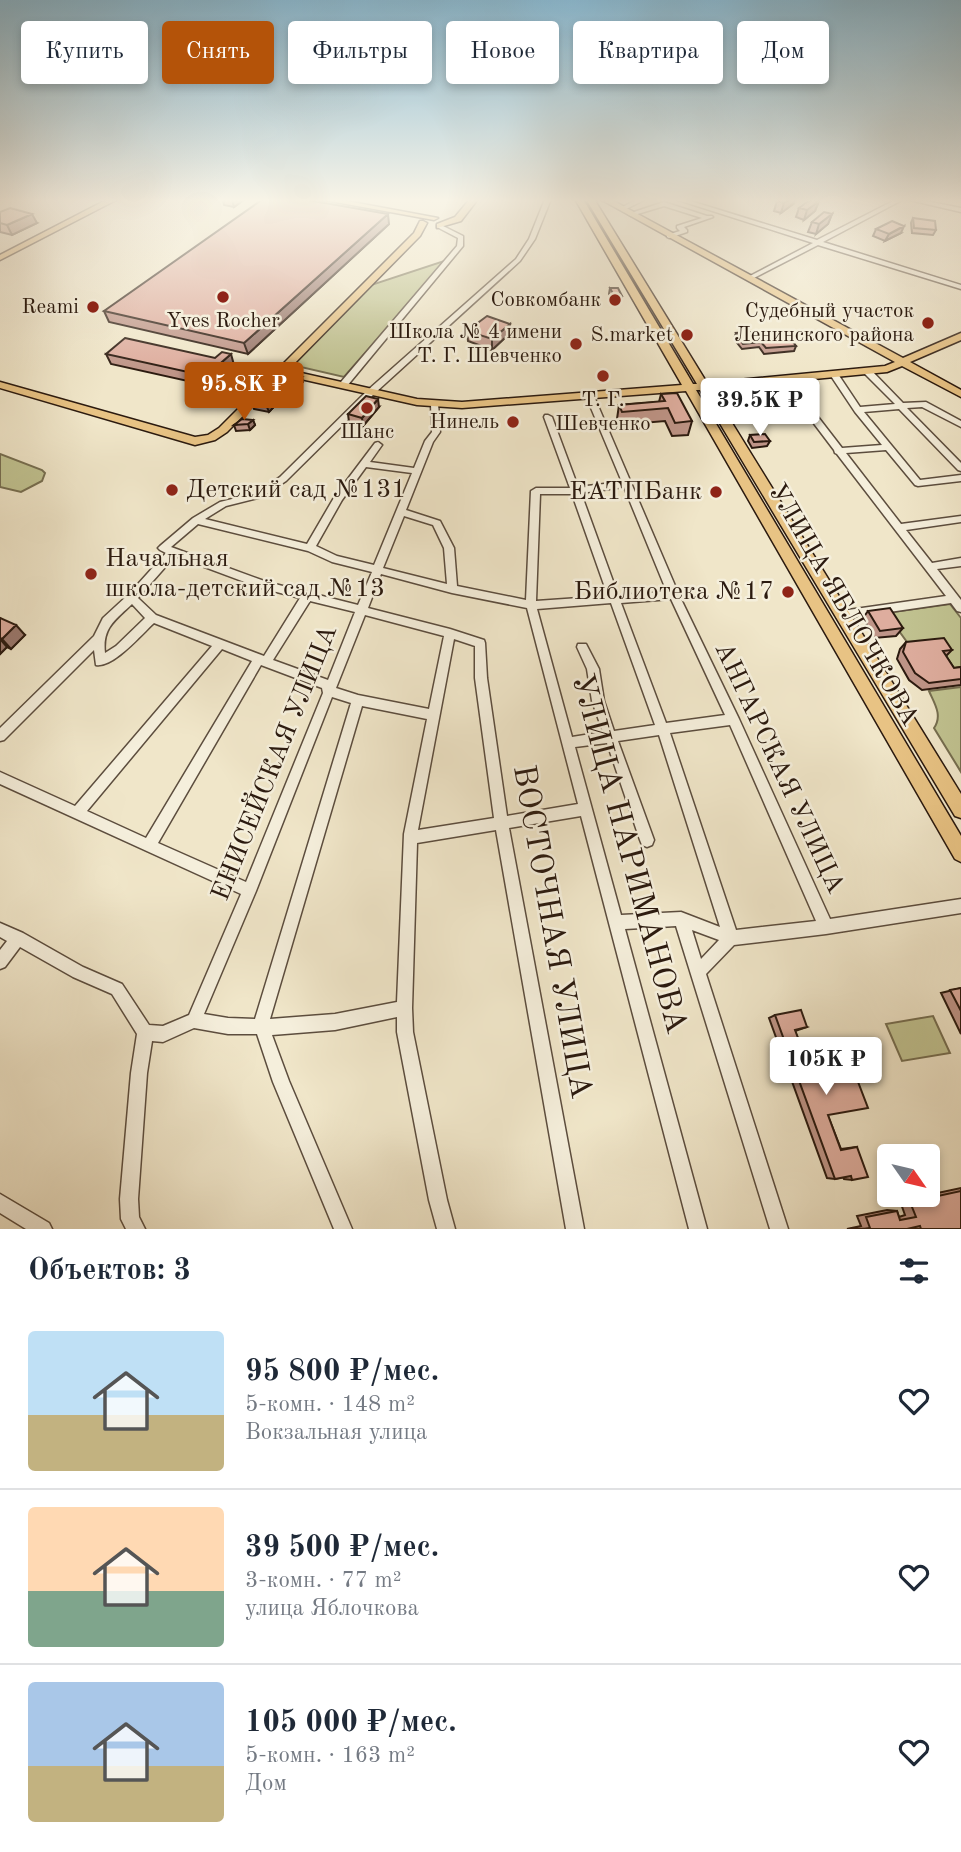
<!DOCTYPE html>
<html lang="ru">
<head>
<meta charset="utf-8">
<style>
	:root { --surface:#fff; --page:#f2f2f3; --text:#1f2937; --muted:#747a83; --line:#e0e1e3; --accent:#b45309 }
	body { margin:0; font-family:"Old Standard TT",serif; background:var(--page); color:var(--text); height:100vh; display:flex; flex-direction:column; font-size:26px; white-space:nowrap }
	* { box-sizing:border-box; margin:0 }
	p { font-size:23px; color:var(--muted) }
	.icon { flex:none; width:38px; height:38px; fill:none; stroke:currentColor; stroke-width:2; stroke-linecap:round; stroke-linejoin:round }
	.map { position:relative; height:1229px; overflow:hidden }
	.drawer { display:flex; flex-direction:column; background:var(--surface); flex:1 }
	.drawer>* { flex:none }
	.banner { position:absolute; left:21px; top:21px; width:920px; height:63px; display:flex; gap:14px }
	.needle { width:46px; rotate:124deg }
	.controls { position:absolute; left:877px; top:1144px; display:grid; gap:14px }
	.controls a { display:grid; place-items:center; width:63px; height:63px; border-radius:7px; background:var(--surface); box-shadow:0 4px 10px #0003; font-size:35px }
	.price { position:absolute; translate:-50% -60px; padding:0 16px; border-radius:7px; background:#fff; color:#222; font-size:23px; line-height:46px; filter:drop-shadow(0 2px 4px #0008) }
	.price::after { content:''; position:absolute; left:50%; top:42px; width:21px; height:16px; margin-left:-10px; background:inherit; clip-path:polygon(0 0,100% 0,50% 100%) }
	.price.active { background:var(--accent); color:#fff }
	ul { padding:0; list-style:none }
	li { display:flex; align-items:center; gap:21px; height:175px; padding:0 28px }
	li+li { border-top:2px solid var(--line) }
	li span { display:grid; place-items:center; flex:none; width:196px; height:140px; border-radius:7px; color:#555 }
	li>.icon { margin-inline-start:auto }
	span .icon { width:84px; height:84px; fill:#fffc; stroke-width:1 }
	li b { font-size:30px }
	h2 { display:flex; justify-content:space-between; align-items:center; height:84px; padding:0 28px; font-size:30px }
	.tag { padding:0 24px; border-radius:7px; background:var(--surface); box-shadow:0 4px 10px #0003; font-size:24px; line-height:63px }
	.tag.active { background:var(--accent); color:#fff }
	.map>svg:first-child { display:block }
	.green { fill:#c1c391; stroke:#766e50; stroke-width:2 }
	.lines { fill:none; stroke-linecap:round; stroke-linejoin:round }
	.minor-casing { stroke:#5c4d3e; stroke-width:3 }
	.major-casing { stroke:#2b1a0f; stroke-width:3 }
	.minor { fill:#f5efdc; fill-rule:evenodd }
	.major { fill:#e8c384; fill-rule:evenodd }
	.wall { fill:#bf9588; stroke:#2b1a0f; stroke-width:2 }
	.shaded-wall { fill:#9b796f; stroke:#2b1a0f; stroke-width:2 }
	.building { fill:#dead9e; stroke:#2b1a0f; stroke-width:2 }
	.poi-dot { fill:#8f2418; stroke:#f5efdc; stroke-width:2.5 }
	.labels { text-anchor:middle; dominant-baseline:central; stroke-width:5; stroke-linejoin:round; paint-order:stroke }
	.far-poi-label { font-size:21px; fill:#2b1a0f; stroke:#f5efdc; text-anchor:end }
	.poi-label { font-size:26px; fill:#2b1a0f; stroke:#f5efdc; text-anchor:start }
	.street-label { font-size:26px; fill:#2b1a0f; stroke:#f5efdc }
	.near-street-label { font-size:32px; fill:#2b1a0f; stroke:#f5efdc }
</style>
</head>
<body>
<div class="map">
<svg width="961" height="1229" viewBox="0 0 961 1229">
	<rect width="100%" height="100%" fill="#f0e6c9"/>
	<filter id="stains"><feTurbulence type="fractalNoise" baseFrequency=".00286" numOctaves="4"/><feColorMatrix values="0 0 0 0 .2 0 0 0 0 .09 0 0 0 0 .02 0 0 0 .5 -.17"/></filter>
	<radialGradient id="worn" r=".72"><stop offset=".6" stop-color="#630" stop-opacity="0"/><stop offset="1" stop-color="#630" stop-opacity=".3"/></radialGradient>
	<path class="green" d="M447,260L344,377L292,365L368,286Z
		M0,454L42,470L45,473L42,481L21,492L0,487Z
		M950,604L961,618V678L907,642L886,613Z
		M961,687V772L934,728C943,715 934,703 929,691Z
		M933,1016L950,1053L902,1061L886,1024Z"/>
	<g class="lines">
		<g class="minor-casing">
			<path id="minor" d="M545,199H551L535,239L520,261L375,393L286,481L262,497L226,506L205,519L307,544L335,496L375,443L378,442L382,445L370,462L414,468L425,441L432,432L431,405L432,403H438L440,432L433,442L406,510L440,521L454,548L457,586L526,600L531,491L536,488H570L544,417L545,415H548L552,417L578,487L622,482L586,396L590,394H593L679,595L739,719L830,919L961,899V913L826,934L734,945L706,974L788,1229H770L676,926L625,929L707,1229H689L581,816L509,828L584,1229H566L496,830L417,843L412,1008L413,1032L447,1200L455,1229H437L429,1200L397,1032V1017L335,1030L272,1035L289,1081L352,1229H334L273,1082L257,1034H228L194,1028L163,1042L152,1041L147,1073L138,1199L139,1217L145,1229H126L121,1219L120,1199L131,1073L137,1034L112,994L73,977L20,947L5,967L0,969V950L7,941L0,937V923L23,933L83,967L122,984L149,1025L163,1026L189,1015L241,894L0,784V772L75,806L212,646L154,623C141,635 113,668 96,665L94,650L4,740L0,741V728L94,636L103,618L128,595L166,553L160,550L158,548L160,546L193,518L220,502L256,493L280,477L369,389L516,259L529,239ZM366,467L412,473L374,565L337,556L316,546L342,500ZM624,487L667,592L618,595L581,493ZM540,494H572L608,596L536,601ZM404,516L433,525L444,548L447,584L383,568ZM198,524L308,551L332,562L372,572L358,605L267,582L171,547ZM175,556L261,588L300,598L264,656L156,615L138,598ZM381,574L452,593L527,608L578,804L507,816L487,678L485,643L484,640L450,629L368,608ZM671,599L725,715L666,723L621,603ZM310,601L355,612L328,680L273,660ZM611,603L655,725L614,731L604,701L599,669L586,644H578L577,647L587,669L592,701L603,732L572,737L537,609ZM132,604L145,618L116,646L105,653C102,628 115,620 132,604ZM365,615L444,636L429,709L358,695L336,688ZM454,639L475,646V678L494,818L418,830ZM222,649L252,661L146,838L87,811ZM261,665L322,688L323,693L246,882L158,843ZM332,697L351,703L255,1019L228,1018L204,1014L256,891ZM362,706L427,719L404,834L397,1002L335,1014L270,1019ZM730,725L816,921L736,930L670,733ZM659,735L720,927L681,912L621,915L575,747L607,743L640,840L642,845L647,847L652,845L654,840L618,741ZM692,930L719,940L701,959Z
				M638,199H646L624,210L619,209Z
				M675,199H684L817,240L897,199H904L823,242L961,285V289L818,245L752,279H748V277L813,243Z
				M905,199H916L961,208V212Z
				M664,202L707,216H712L713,217L684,227L687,230V232L669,238L667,237V235L680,231L677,228V226L702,218L664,206L631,216L628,214Z
				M437,225H441L463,236V246L347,386H341V382L457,246L458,238L437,227Z
				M864,369H870L903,403L926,402L961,421V427L922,407L907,408L961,463V471L958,470L899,409L864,412L920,480L961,475V481L918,486L915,485L886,450L846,453L901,524L961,516V522L906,530L932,563L961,558V566L937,569L961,600V612L957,611L951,603L841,619L837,618L836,615L837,612L841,611L946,596L837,454L835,453L834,450L781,380L788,378L842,448L882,445L855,412L831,376L838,374L860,407L895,404L864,373Z
				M0,1194L49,1223L52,1229H26L0,1213Z"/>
		</g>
		<g class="major-casing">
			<path id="major" d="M108,199H118L0,260V255Z
				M319,199H336L438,218L434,220Z
				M470,199H478L461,221L437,228V224L455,217Z
				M575,199H583L693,384H697L586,199H594L707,383L885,366L895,362L600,199H610L903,358L961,333V340L910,362L961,390V397L902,366L887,372L711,389L961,794V818L955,816L700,390H696L961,836V862L955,859L686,391L462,408L417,405L283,375L227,432L215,440L195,445L0,388V382L195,437L208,435L219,428L414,233L420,221H423L427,223L420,236L288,370L417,399L462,402L682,385Z"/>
		</g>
		<use href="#minor" class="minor"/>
		<use href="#major" class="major"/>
	</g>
	<path class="wall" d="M223,199H245L234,207L224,205Z
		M777,201L793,204L781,213L774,211Z
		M819,201L815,211L804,220L796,217L799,208Z
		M0,212L37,223L12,235L0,232Z
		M832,214L828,224L816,234L808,232L812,222Z
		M913,218L936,230L933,235L912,233L911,223Z
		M389,224L248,354L109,322L104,311Z
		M876,229L901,233L885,241L873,236Z
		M610,288L622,296L621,301H614L609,294Z
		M510,324L509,334L492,350L468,341L467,331Z
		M736,333L769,335L796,346L794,351L764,354L759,347L742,349L734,339Z
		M106,354L234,365L210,386L111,364Z
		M303,382L289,391L269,412L254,409L253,403Z
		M661,394L692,421L688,435L672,436L665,421L619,425L617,419L619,405L659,402Z
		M379,407L363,426L349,422L348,414Z
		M253,420L255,425L250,430L236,431L234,425Z
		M750,435L770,441L767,446L752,448L748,441Z
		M868,611L903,628L896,636L874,638L863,618Z
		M0,618L25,635L11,649L7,647L0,654Z
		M906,642L952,650L946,656L954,668L961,667V685L922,690L909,680L897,659L900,649Z
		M961,988V1034L941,993Z
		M775,1015L807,1027L795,1031L841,1149L857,1147L852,1180L844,1179L843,1177L835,1179L827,1178L769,1018Z
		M961,1188V1229H911V1228L847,1229L861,1226L857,1216L887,1210L897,1211L899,1217L905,1215L900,1201Z"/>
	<path class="shaded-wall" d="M233,199H245L234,207L232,200Z
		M790,199H795L793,204L781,213L784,203Z
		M819,201L815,211L804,220L807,210Z
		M32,214L37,223L12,235L7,225Z
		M388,214L389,224L248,354L244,343Z
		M832,214L828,224L816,234L819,224Z
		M904,226L901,233L885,241L889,234Z
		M510,324L509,334L492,350V339Z
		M231,354L234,365L210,386L206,376Z
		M302,377L303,382L289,391L269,412L267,407L288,386Z
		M378,399L379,407L363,426L362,418Z
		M253,420L255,425L250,430L248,424Z
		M16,625L25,635L11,649L2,639Z
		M0,639L7,647L0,654Z"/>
	<path class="building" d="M263,199H302L388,214L244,343L104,311Z
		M780,199H790L784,203L777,201Z
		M811,199L819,201L807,210L799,208Z
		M10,208L32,214L7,225L0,223V212Z
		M824,212L832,214L819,224L812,222Z
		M913,218L935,221L936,230L914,228Z
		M892,221L904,226L889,234L876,229Z
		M610,288H618L622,296H614Z
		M487,316L510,324L492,339L467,331Z
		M766,331L769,335L786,333L796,346L766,348L761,342L743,344L736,333Z
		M125,338L215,358L222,352L231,354L206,376L106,354Z
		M283,373L302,377L288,386L267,407L253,403Z
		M677,393L692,421L675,423L668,408L622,412L619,405L665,401L661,394Z
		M366,396L378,399L362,418L348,414Z
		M242,419L253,420L248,424L234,425Z
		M765,434L770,441L754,442L750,435Z
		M890,608L903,628L880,631L868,611Z
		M0,618L16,625L2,639L0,638Z
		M944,638L952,650L943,651L954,668L961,667V679L929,683L915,673L903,652L906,642Z
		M961,988V1011L950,990Z
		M801,1010L807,1027L795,1030L810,1069L850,1061L868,1108L828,1115L841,1150L857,1147L868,1177L852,1180L851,1176L835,1179L775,1015Z
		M961,1191V1229H921L920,1226L907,1229H865L870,1228L866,1217L897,1211L900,1220L916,1217L910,1202Z"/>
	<linearGradient id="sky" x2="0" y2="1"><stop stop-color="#89b9d2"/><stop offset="0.54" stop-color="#f8f4e7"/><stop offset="1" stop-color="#f8f4e7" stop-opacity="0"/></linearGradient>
	<rect width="961" height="371" fill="url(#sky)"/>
	<g class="poi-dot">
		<circle cx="223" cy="297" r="7"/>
		<circle cx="615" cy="300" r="7"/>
		<circle cx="93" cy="307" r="7"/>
		<circle cx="928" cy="323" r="7"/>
		<circle cx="687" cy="335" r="7"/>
		<circle cx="576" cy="344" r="7"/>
		<circle cx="603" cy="376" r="7"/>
		<circle cx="367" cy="408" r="7"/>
		<circle cx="513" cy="422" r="7"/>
		<circle cx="172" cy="490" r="7"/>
		<circle cx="716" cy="492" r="7"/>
		<circle cx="91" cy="574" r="7"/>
		<circle cx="788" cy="592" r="7"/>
	</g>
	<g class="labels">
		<g class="far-poi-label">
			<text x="601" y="300">Совкомбанк</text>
			<text x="79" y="307">Reami</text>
			<text x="914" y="311">Судебный участок<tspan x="914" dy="24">Ленинского района</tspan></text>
			<text x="223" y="321" text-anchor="middle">Yves Rocher</text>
			<text x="562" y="332">Школа № 4 имени<tspan x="562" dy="24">Т. Г. Шевченко</tspan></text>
			<text x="673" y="335">S.market</text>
			<text x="603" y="400" text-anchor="middle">Т. Г.<tspan x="603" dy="24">Шевченко</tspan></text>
			<text x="499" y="422">Нинель</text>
			<text x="367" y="432" text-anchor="middle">Шанс</text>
		</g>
		<g class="poi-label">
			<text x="186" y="490">Детский сад №131</text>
			<text x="702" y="492" text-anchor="end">ЕАТПБанк</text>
			<text x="105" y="559">Начальная<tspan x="105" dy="30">школа-детский сад №13</tspan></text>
			<text x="774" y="592" text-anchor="end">Библиотека №17</text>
		</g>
		<g class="street-label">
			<text transform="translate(843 605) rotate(60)">УЛИЦА ЯБЛОЧКОВА</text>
			<text transform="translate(275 763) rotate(-68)">ЕНИСЕЙСКАЯ УЛИЦА</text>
			<text transform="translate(779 768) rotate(65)">АНГАРСКАЯ УЛИЦА</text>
		</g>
		<g class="near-street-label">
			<text transform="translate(628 854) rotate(75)">УЛИЦА НАРИМАНОВА</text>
			<text transform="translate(551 932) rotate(80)">ВОСТОЧНАЯ УЛИЦА</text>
		</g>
	</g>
	<rect width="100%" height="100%" filter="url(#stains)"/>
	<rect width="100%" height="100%" fill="url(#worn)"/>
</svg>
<div class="controls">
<a><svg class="needle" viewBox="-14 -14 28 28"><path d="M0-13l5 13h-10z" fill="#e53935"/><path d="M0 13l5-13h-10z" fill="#747a83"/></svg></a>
</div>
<b class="price active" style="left:244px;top:422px">95.8K ₽</b>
<b class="price" style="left:760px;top:438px">39.5K ₽</b>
<b class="price" style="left:826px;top:1097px">105K ₽</b>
<div class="banner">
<a class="tag">Купить</a>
<a class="tag active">Снять</a>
<a class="tag">Фильтры</a>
<a class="tag">Новое</a>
<a class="tag">Квартира</a>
<a class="tag">Дом</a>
</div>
</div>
<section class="drawer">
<h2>Объектов: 3<svg class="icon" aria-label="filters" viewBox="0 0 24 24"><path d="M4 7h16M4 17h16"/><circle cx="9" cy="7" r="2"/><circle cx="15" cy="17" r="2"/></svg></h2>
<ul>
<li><span style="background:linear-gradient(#bfe0f5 60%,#c2b280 0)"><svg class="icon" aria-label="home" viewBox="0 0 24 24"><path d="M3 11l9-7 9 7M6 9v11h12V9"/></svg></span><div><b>95 800 ₽/мес.</b><p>5-комн. · 148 m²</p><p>Вокзальная улица</p></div><svg class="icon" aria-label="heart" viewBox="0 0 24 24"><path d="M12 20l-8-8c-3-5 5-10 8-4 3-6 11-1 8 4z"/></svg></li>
<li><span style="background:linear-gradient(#ffd9b3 60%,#7fa58c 0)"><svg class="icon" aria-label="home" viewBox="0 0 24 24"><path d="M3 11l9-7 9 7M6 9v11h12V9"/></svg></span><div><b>39 500 ₽/мес.</b><p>3-комн. · 77 m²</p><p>улица Яблочкова</p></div><svg class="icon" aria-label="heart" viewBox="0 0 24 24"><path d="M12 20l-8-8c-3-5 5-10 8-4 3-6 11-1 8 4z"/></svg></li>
<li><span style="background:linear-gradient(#a9c7e8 60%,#c2b280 0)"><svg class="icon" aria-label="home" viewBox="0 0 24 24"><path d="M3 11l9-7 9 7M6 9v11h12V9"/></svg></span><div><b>105 000 ₽/мес.</b><p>5-комн. · 163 m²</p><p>Дом</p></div><svg class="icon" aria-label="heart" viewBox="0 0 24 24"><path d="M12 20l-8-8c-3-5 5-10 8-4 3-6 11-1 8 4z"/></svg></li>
</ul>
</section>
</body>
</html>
